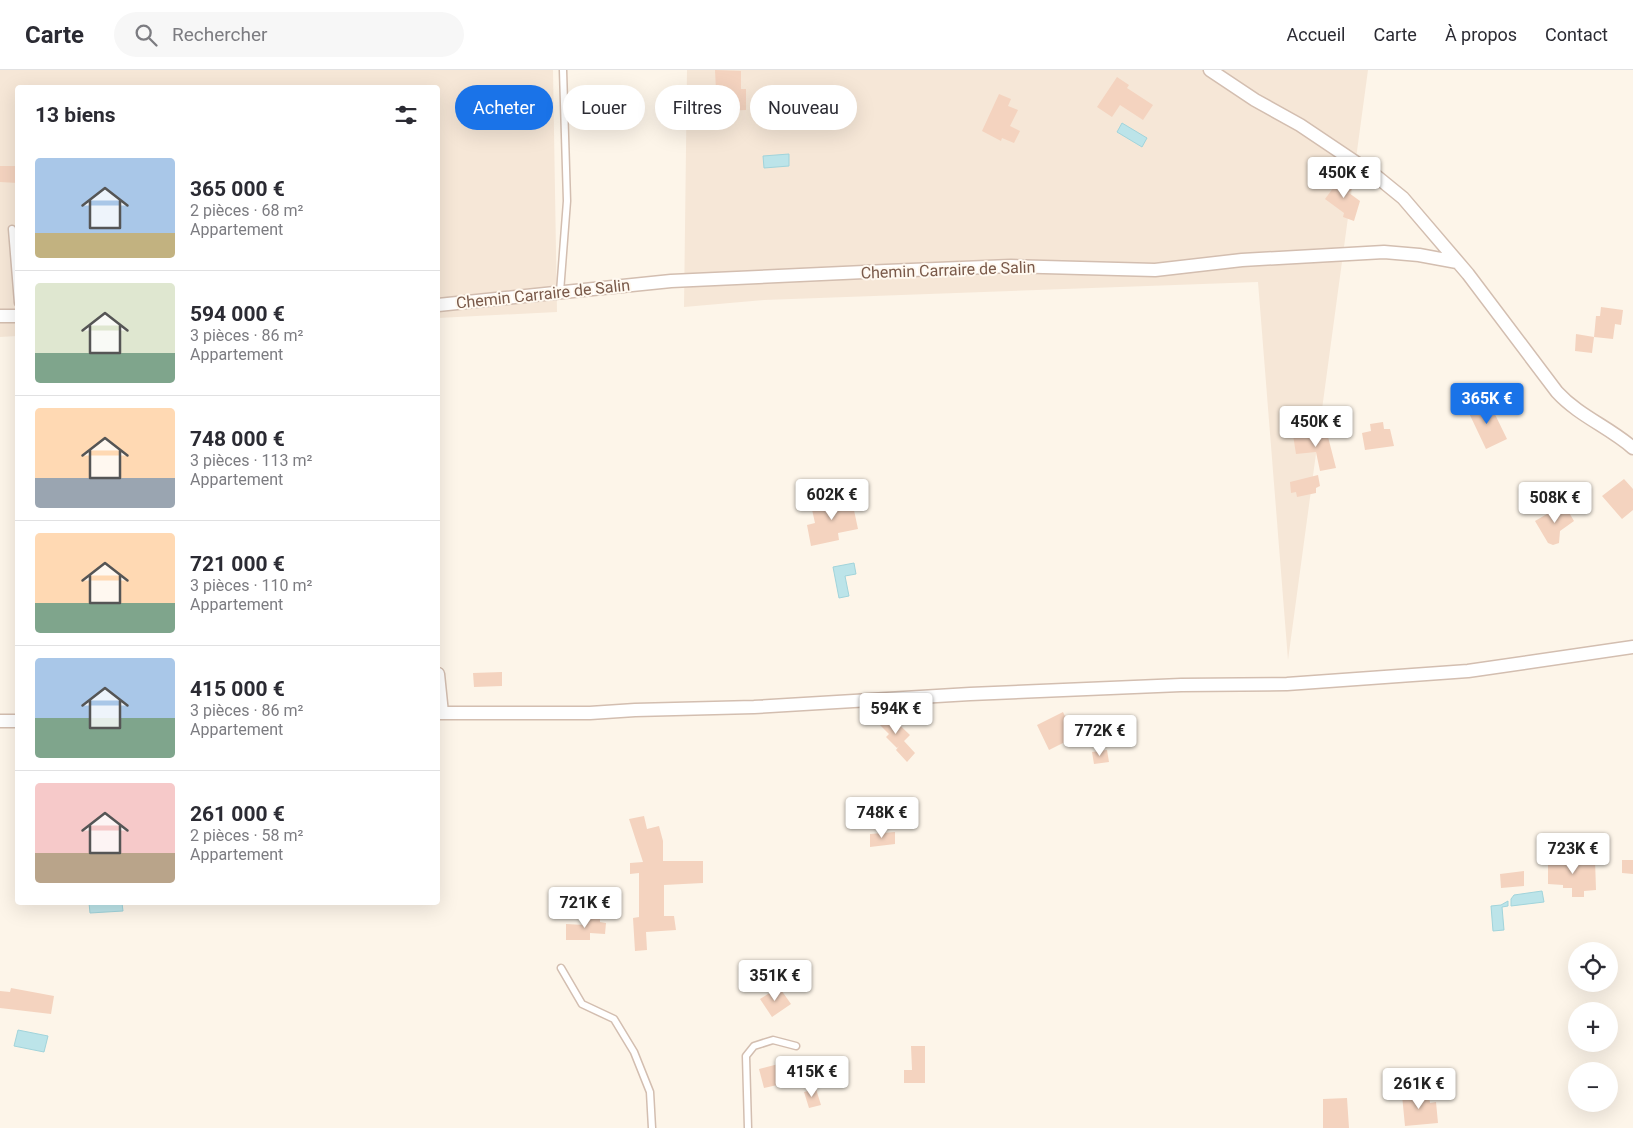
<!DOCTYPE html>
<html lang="fr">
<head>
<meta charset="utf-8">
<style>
	:root { --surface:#fff; --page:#f7f7f7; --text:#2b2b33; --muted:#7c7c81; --line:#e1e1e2; --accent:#1a73e8 }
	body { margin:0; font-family:Roboto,sans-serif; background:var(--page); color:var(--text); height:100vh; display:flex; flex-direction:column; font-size:19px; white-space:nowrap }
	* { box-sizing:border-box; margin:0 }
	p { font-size:16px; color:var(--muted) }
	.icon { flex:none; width:28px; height:28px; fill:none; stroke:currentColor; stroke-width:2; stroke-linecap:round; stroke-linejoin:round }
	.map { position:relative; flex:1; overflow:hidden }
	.sheet { position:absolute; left:15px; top:15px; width:425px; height:820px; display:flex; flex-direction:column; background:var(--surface); border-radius:5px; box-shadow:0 5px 20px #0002 }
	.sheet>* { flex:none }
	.top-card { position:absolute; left:455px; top:15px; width:475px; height:45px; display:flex; gap:10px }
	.fabs { position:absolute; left:1568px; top:872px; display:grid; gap:10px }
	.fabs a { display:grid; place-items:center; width:50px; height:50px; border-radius:50%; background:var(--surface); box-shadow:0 5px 20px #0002; font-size:25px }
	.price { position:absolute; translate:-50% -42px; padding:0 11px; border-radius:5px; background:#fff; color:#222; font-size:16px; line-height:32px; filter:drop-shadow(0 1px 2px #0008) }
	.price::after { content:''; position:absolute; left:50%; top:30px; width:15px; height:11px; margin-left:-8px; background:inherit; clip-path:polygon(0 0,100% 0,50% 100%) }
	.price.selected { background:var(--accent); color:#fff }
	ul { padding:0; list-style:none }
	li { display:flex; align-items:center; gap:15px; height:125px; padding:0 20px }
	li+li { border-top:1px solid var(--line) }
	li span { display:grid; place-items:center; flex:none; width:140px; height:100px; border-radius:5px; color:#555 }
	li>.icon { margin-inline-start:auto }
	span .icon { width:60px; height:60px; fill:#fffc; stroke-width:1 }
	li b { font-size:21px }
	h2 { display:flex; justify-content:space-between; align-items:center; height:60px; padding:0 20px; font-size:21px }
	.tag { padding:0 18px; border-radius:22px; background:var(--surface); box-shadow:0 5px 20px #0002; font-size:18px; line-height:45px }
	.tag.selected { background:var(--accent); color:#fff }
	header { display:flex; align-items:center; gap:30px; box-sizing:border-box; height:70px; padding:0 25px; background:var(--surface); border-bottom:1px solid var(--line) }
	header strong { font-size:24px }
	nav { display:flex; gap:28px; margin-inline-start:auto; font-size:18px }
	.search { width:350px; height:45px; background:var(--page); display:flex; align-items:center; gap:12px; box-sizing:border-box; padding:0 18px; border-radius:28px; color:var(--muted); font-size:19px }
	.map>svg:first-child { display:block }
	.residential { fill:#f6e7d7 }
	.water { fill:#bce4e9; stroke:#a1d4db }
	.building { fill:#f4d3bf }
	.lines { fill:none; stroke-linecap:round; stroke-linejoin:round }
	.service-casing { stroke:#d3beb0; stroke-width:9 }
	.minor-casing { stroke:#d3beb0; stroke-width:15 }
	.service { stroke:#fff; stroke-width:6 }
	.minor { stroke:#fff; stroke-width:12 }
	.labels { text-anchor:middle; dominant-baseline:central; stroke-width:4; stroke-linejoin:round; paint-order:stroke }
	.street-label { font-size:16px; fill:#7a5a4a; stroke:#fff9f0 }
</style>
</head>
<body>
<header>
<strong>Carte</strong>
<div class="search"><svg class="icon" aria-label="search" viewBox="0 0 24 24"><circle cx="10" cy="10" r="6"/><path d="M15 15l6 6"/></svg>Rechercher</div>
<nav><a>Accueil</a><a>Carte</a><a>À propos</a><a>Contact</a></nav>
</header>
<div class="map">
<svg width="1633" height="1058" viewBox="0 0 1633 1058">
	<rect width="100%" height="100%" fill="#fdf5e9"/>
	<path class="residential" d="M0,0H553L557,242L438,248V18H18L17,266L0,267Z
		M687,0H1368L1288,590L1258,212L764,230L684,237Z"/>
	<path class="water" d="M1122,53L1147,68L1142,77L1117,62Z
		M789,84V96L764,98L763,86Z
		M854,493L856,504L845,506L849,526L839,528L833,497Z
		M1542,821L1544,832L1511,836V829L1514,825Z
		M1508,831V836L1502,837L1504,860L1493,861L1491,836L1501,835Z
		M89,833H122L123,841L90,843Z
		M18,960L48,966L44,982L14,976Z"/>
	<path class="building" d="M715,0L741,1V19H746V40L722,41V20H716Z
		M1117,7L1129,15L1127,18L1153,35L1143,50L1120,35L1112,47L1097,37Z
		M999,24L1011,29L1008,36L1018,40L1010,56L1020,61L1014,73L1002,68L1001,71L982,61Z
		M0,96H18V113L0,112Z
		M1342,106L1355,115L1349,123L1360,131L1354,151L1343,147L1344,143L1325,129Z
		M1601,237L1623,240L1621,255L1615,254L1613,269L1594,267L1596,246H1600Z
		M1576,264L1594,267L1592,283L1575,281Z
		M1488,330L1507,369L1486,379L1468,341Z
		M1383,352L1384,359H1390L1394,376L1365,380L1362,363L1371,361L1370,354Z
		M1326,359L1336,398L1320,401L1316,382L1296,384L1293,365Z
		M1318,405L1320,416L1316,418V423L1297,427L1296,422L1291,423L1290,412Z
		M1624,409L1633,419V440L1622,449L1602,426Z
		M851,426L858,459L838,463L839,470L811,476L807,455L815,453L811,435Z
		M1564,434L1574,451L1560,461L1559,473L1553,475L1548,473L1535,451Z
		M502,602V616L474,617L473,603Z
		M885,641L910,665L904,671L915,683L907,692L896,680L899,676L897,678L886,667L889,664L875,650Z
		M1063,642L1075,667L1049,680L1037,655Z
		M1107,680L1109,692L1094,694L1092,682Z
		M644,746L647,759L659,756L663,771V791H703V813L664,815V846H674L676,860L646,862L647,880L635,881L633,848L639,847V803L630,804V793L643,792L629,749Z
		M895,762V774L870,777V764Z
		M1595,789L1596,820L1584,821V827H1572V818H1563V815L1548,814V790Z
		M1622,790H1633V804L1622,803Z
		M1524,801V816L1501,818L1500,804Z
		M585,847H600V852L606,853L605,864L590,863V870H566V854L585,855Z
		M779,917L791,934L772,947L760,929Z
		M11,918L54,926L51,944L0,938V921L10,922Z
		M911,976H925V1013H904V1000H912Z
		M790,991L795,1011L764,1018L759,999Z
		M816,1019L821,1035L809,1038L804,1022Z
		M1420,1023V1026L1429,1025L1430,1033L1436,1032L1438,1053L1405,1056L1402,1025Z
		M1347,1028L1349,1058H1323V1029Z"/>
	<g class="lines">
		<g class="service-casing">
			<path id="service" d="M12,159L18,233
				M560,222L567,131L563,0
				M561,898L582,934L614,949L634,982L650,1022L652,1058
				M748,1058L746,986L754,976L773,970L796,976"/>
		</g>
		<g class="minor-casing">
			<path id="minor" d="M1210,0L1255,30L1300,55L1376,106L1403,128L1468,204L1557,322C1579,346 1609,357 1633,378
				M438,235L671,211L886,201L1011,196L1155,200L1242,190L1384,182L1419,185L1457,192
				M0,246H18
				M438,604L442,643
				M438,643H590L635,640L754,637L970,624L1181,615L1287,614L1468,601L1633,577
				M0,651H18"/>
		</g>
		<use href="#service" class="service"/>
		<use href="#minor" class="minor"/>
	</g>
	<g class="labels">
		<g class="street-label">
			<text transform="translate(948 200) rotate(-2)">Chemin Carraire de Salin</text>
			<text transform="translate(543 224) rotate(-6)">Chemin Carraire de Salin</text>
		</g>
	</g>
</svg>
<div class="fabs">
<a><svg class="icon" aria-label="locate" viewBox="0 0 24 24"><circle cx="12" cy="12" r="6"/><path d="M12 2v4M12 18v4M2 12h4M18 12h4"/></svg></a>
<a>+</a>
<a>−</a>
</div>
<b class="price" style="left:1344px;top:129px">450K €</b>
<b class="price selected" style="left:1487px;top:355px">365K €</b>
<b class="price" style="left:1316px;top:378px">450K €</b>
<b class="price" style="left:832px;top:451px">602K €</b>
<b class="price" style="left:1555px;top:454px">508K €</b>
<b class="price" style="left:896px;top:665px">594K €</b>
<b class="price" style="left:1100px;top:687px">772K €</b>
<b class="price" style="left:882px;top:769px">748K €</b>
<b class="price" style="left:1573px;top:805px">723K €</b>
<b class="price" style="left:585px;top:859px">721K €</b>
<b class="price" style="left:775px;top:932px">351K €</b>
<b class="price" style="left:812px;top:1028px">415K €</b>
<b class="price" style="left:1419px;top:1040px">261K €</b>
<div class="top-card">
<a class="tag selected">Acheter</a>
<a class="tag">Louer</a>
<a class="tag">Filtres</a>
<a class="tag">Nouveau</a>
</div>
<section class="sheet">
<h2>13 biens<svg class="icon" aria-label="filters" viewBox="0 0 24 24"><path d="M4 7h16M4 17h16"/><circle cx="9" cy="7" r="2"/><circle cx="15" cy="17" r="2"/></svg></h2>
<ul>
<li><span style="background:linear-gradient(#a9c7e8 75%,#c2b280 0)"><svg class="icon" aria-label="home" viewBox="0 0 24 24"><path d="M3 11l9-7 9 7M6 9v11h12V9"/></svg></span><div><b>365 000 €</b><p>2 pièces · 68 m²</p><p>Appartement</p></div></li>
<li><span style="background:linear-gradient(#dfe7d0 70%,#7fa58c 0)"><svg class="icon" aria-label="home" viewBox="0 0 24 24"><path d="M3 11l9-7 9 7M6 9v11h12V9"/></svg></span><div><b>594 000 €</b><p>3 pièces · 86 m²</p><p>Appartement</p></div></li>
<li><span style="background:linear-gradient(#ffd9b3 70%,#9aa5b1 0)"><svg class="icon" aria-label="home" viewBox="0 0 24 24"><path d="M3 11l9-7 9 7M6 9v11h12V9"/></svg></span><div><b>748 000 €</b><p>3 pièces · 113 m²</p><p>Appartement</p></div></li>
<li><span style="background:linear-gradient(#ffd9b3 70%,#7fa58c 0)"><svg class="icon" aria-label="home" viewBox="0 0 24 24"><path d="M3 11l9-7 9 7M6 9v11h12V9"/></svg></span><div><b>721 000 €</b><p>3 pièces · 110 m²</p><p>Appartement</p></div></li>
<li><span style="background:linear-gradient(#a9c7e8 60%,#7fa58c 0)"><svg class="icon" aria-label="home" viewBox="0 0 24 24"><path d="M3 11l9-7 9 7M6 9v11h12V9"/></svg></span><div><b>415 000 €</b><p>3 pièces · 86 m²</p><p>Appartement</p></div></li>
<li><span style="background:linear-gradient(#f6c9c9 70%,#b9a48a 0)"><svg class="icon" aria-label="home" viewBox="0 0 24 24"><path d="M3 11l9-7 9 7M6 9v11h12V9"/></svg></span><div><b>261 000 €</b><p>2 pièces · 58 m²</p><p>Appartement</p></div></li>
</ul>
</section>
</div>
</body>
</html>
